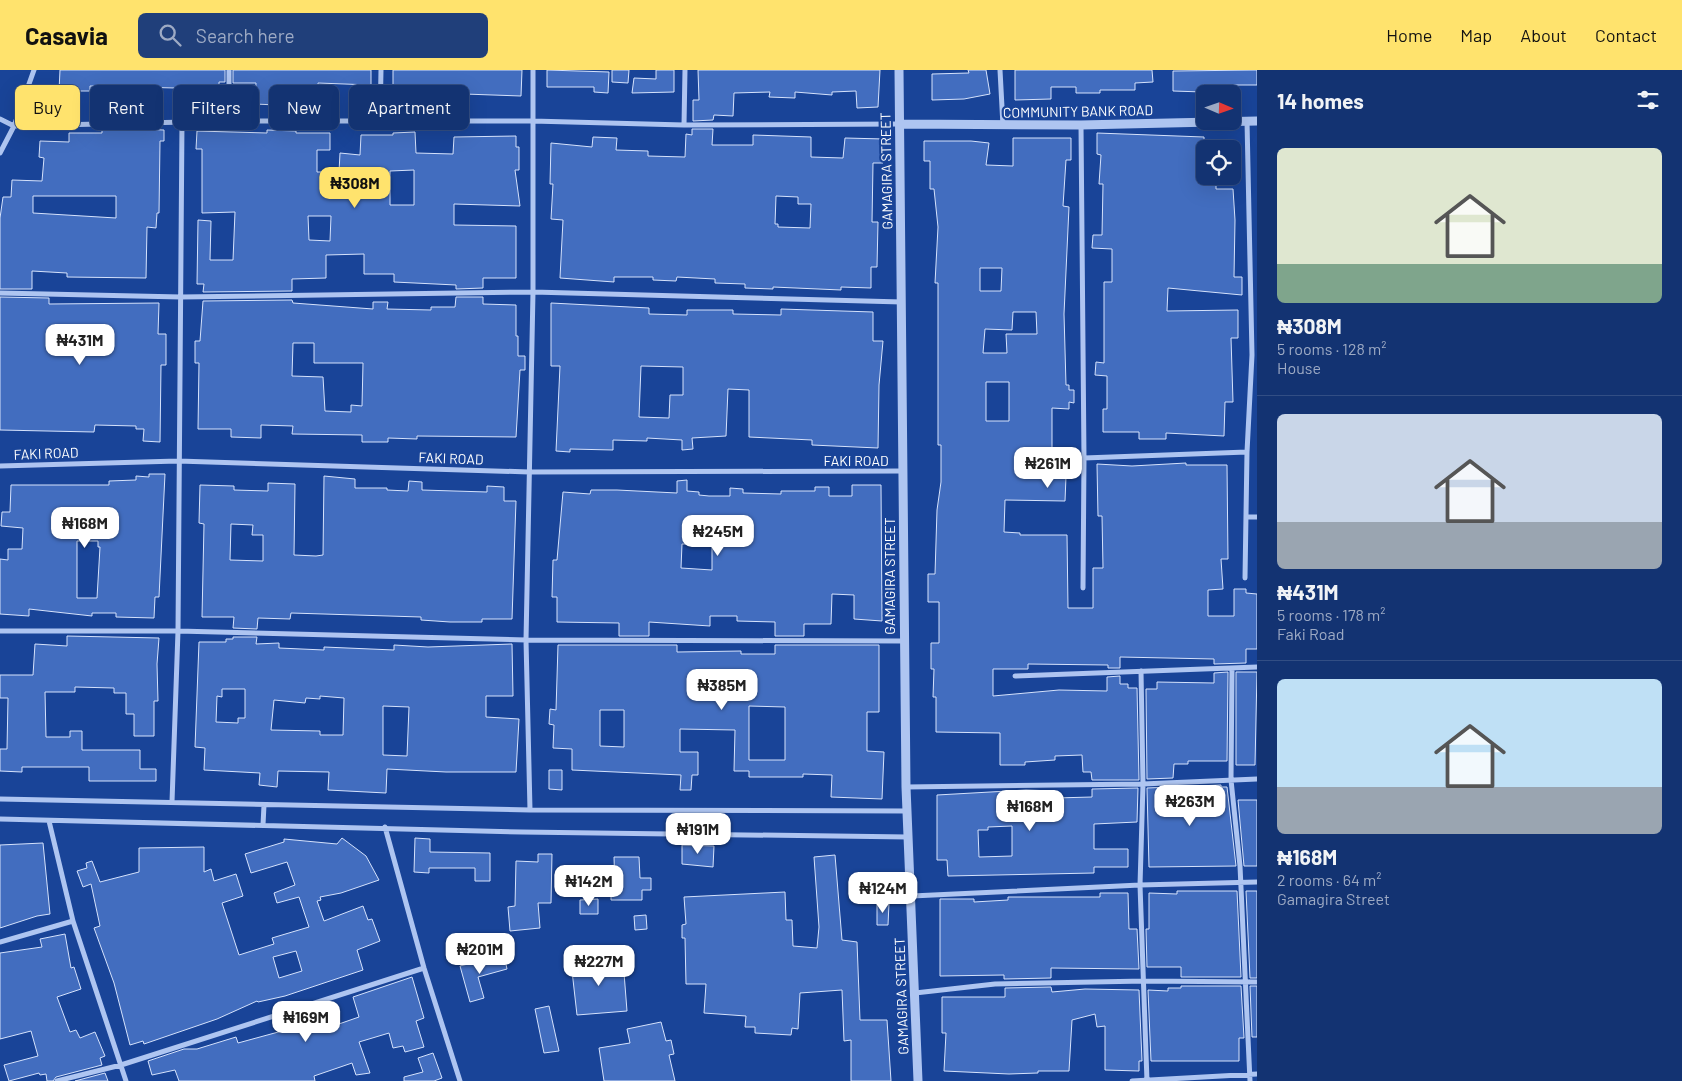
<!DOCTYPE html>
<html lang="en">
<head>
<meta charset="utf-8">
<style>
	:root { --surface:#133372; --page:#203f7a; --text:#f1f3f6; --muted:#9daac4; --line:#324e84; --accent:#ffe36d }
	body { margin:0; font-family:Barlow,sans-serif; background:var(--page); color:var(--text); height:100vh; display:flex; flex-direction:column; font-size:19px; white-space:nowrap }
	* { box-sizing:border-box; margin:0 }
	p { font-size:16px; color:var(--muted) }
	.icon { flex:none; width:28px; height:28px; fill:none; stroke:currentColor; stroke-width:2; stroke-linecap:round; stroke-linejoin:round }
	.map { position:relative; flex:1; overflow:hidden }
	.side { display:flex; flex-direction:column; background:var(--surface); width:425px }
	.side>* { flex:none }
	.guide { position:absolute; left:15px; top:15px; width:475px; height:45px; display:flex; gap:10px }
	.needle { width:32px; rotate:92deg }
	.buttons { position:absolute; left:1196px; top:15px; display:grid; gap:10px }
	.buttons a { display:grid; place-items:center; width:45px; height:45px; border-radius:8px; background:var(--surface); box-shadow:0 5px 20px #0002,0 0 0 1px var(--line); font-size:25px }
	.price { position:absolute; translate:-50% -42px; padding:0 11px; border-radius:10px; background:#fff; color:#222; font-size:16px; line-height:32px; filter:drop-shadow(0 1px 2px #0008) }
	.price::after { content:''; position:absolute; left:50%; top:30px; width:15px; height:11px; margin-left:-8px; background:inherit; clip-path:polygon(0 0,100% 0,50% 100%) }
	.price.on { background:var(--accent); color:#111 }
	ul { padding:0; list-style:none }
	li { display:grid; align-content:center; gap:10px; height:265px; padding:0 20px }
	li+li { border-top:1px solid var(--line) }
	li span { display:grid; place-items:center; height:155px; border-radius:8px; color:#555 }
	li>.icon { margin-inline-start:auto }
	span .icon { width:90px; height:90px; fill:#fffc; stroke-width:1 }
	li b { font-size:21px }
	h2 { display:flex; justify-content:space-between; align-items:center; height:60px; padding:0 20px; font-size:21px }
	.chip { padding:0 18px; border-radius:8px; background:var(--surface); box-shadow:0 5px 20px #0002,0 0 0 1px var(--line); font-size:18px; line-height:45px }
	.chip.on { background:var(--accent); color:#111 }
	header { display:flex; align-items:center; gap:30px; box-sizing:border-box; height:70px; padding:0 25px; background:var(--accent); color:#111 }
	header strong { font-size:24px }
	nav { display:flex; gap:28px; margin-inline-start:auto; font-size:18px }
	.search { width:350px; height:45px; background:var(--page); display:flex; align-items:center; gap:12px; box-sizing:border-box; padding:0 18px; border-radius:8px; color:var(--muted); font-size:19px }
	main { display:flex; flex:1; min-height:0 }
	.map>svg:first-child { display:block }
	.building { fill:#426dbf; stroke:#d5e2fc; fill-rule:evenodd }
	.lines { fill:none; stroke-linecap:round; stroke-linejoin:round }
	.minor { stroke:#aec5f1; stroke-width:5 }
	.tertiary { stroke:#aec5f1; stroke-width:9 }
	.labels { text-anchor:middle; dominant-baseline:central; stroke-width:4.5; stroke-linejoin:round; paint-order:stroke }
	.street-label { font-size:14px; fill:#fff; stroke:#194498 }
</style>
</head>
<body>
<header>
<strong>Casavia</strong>
<div class="search"><svg class="icon" aria-label="search" viewBox="0 0 24 24"><circle cx="10" cy="10" r="6"/><path d="M15 15l6 6"/></svg>Search here</div>
<nav><a>Home</a><a>Map</a><a>About</a><a>Contact</a></nav>
</header>
<main>
<div class="map">
<svg width="1257" height="1011" viewBox="0 0 1257 1011">
	<rect width="100%" height="100%" fill="#194498"/>
	<path class="building" d="M60,0H225V12H219V19L90,16V21H59Z
		M233,0H371V15L318,13V25H298L297,36L255,34L256,13H233Z
		M393,0H522L521,26L464,24V22L442,20L402,23V19H393Z
		M547,0L609,2L608,23L594,22V17H547Z
		M612,0H629L628,13L612,12Z
		M656,0H674V22L632,23L634,8L656,9Z
		M698,0H880L878,37L857,38L856,21L832,22V25L795,22V28L769,27L770,22L734,23L733,46L714,45L713,50L693,51V30H699Z
		M968,0H986L990,24L964,29L932,30V4L969,3Z
		M1015,0H1152L1153,12L1135,13V20H1100V23H1076V17H1051V29L1015,30Z
		M1257,0V15H1203V22L1173,21V1Z
		M102,58L164,60V71H160L159,143H157L156,158L147,157L146,208L67,207V203L32,201V219H0V148L3,127H11L12,110L42,111L44,88L39,87L40,71L69,72V63H102ZM33,126H116V148L33,143Z
		M692,59H713L712,75H753V65L811,67V87L843,88L845,68L884,69L883,93H873L872,152H878L877,197H871V218L841,217V220L773,217V219L745,218V214L715,213V209L677,207L676,211L653,210V207H614V212L560,208L563,150L551,149L553,114H550L551,73L592,77L593,67L617,68L616,80L648,81V86L685,87L686,64L692,65ZM776,126L798,127V134H811L810,158L778,157V154H775Z
		M267,60L296,61V63H330V80H317V102H339L340,83L360,85L361,65H393V63L415,62L416,83L453,84L454,67L516,66V77H519V100H515L520,136L454,134V155L516,156V208H483V218L456,219V215L394,212V204H364V184L326,185V208L292,209V221L203,222L204,214H197L198,150L211,151L210,190H233L235,142L202,143V79H196L197,61L267,63ZM414,100V135H390V101ZM308,146H331L330,171L309,170Z
		M1097,63L1204,67L1205,106H1216V119H1233L1235,150L1234,207H1242V225L1168,218L1167,241L1238,240V268H1231L1233,332H1225L1224,366L1166,363V369H1139V362H1103V339H1107V306L1095,305L1096,292L1104,293V212H1112V179L1092,178L1093,165H1102L1103,114H1099L1101,85L1097,84Z
		M1013,68H1071V90H1066L1063,136L1069,137L1064,244L1066,315H1069V320H1074V333L1069,332V339L1052,338V381L1067,382L1065,431L1005,430L1004,462L1020,463V465H1067L1068,538H1093V498H1103L1102,446H1098L1097,394L1132,396L1186,393V395H1227L1228,489H1221L1223,519L1208,520V546H1234V519H1246V523L1257,524V579H1246V593L1214,594V589L1120,587V598H1108V595L1028,594V599H993V626L1059,620L1107,621V607L1120,606V614H1128V618H1137L1139,710H1092L1091,702H1083L1082,685L1055,686V690L1025,692V695H1000V663L936,662V627H933L934,599H931V573H939V532H928V504H935L937,440L941,412V375H938V213H935L938,157L934,119H930V91H924V71H971L989,73L986,95L1013,96ZM980,198H1002L1001,221H980ZM1013,242H1036L1037,264H1006L1007,283H983L985,259L1012,260ZM986,312H1009V351H986Z
		M0,227L49,228V234L159,233L158,264H166V295H161L160,372L143,371L144,359H136V356L95,355L94,362L0,360Z
		M456,227H483V234L516,235V266H518V286H525V300H520L516,367L417,366V369L388,368V372H362V365L292,364L293,356L261,355V368L231,367V359H198L199,293H195V271H200L203,231L292,230L293,233L373,239V232H388L387,239L431,240V237H455ZM293,273H314V293H363L362,336L351,335V342L325,341L323,307L292,306Z
		M551,233L649,238V244L687,245V240H733V244L781,245V239L873,242V271H883L879,315L878,378L812,375V370L749,367V320L728,319L726,366L692,368L693,379L682,380V370L647,368V371L613,370V380L570,379V382L556,381L560,296H551ZM641,296L683,297V325H670L669,348L639,347Z
		M149,404H165L159,527H155L154,548L116,547V543H92V546L29,539V546L0,544V489L8,490V479H22L23,458L1,456L2,442H10L11,415H109V411L136,410V406L149,407ZM77,471H98V477H100L97,528H77Z
		M324,406L355,409V418H387V420L408,421L409,411L422,412V420L487,422V416L504,417V431H516L512,549H482V552H450L421,550V547L291,543L290,549L258,548L257,559L233,558L234,547H202L204,454L199,453L200,415L234,416V420L268,421V413L295,414L294,485L316,486L323,485ZM231,454L253,455L252,465H263V491L230,490Z
		M687,410V421L699,422V425L709,426H730V418L743,419V423L781,424V421H815V417H829V426H852V415H881L882,551L854,549V525L832,524L831,554H804V566H775V552L737,551V546H710V556L649,552V566H619V553L557,552V527H552L553,490H557L563,422L590,424L591,420H617L677,423V411ZM682,474H712V500L681,498Z
		M67,566L159,568L157,594L158,631H154V666H134V644H126V623H114V618L75,617V622H45L46,667H70V661H82V680H140V699H156V711H89V697H22V702L0,701V679H7L8,628H0V605H33L35,574L67,576Z
		M233,567H257L256,574L279,573V578L324,580V577L394,580V575L428,577L512,574L513,626H486V647L519,649L516,702H446L387,699L386,723L328,720L329,702L278,701L277,717L259,715L260,703L204,700L205,678L195,677L199,572H226V569H233ZM222,619H245V648H238V653L216,652L217,626L222,627ZM320,626L344,628L343,665H320V661L271,660L274,630L305,633L306,628L320,629ZM383,636L409,637L407,686L383,685Z
		M558,575H677V582L741,581V584H775V575H879V642H867V681L884,682L882,729L831,727L832,705L803,704V707H749V701H734L735,660L680,659V682H698V705H692L691,720H680L681,705L572,700V679L553,678L554,655L549,654L550,639L556,640ZM749,636L785,637V690H749ZM600,640H624V677L600,676Z
		M1228,602L1227,691H1188V694H1174L1173,708L1147,709L1146,619H1157V612L1214,613V603Z
		M1236,602H1257L1255,695H1236Z
		M549,700H562V720L549,719Z
		M1221,715V717H1227L1236,796L1149,797L1147,718Z
		M1138,718L1137,752L1094,754V779H1128V797H1094V803L948,806L947,790H937V725L1026,720L1055,721V728L1092,727V719ZM1012,756V786L979,787L978,760H988V757Z
		M1238,730H1257V796H1244Z
		M342,768L366,786L379,810L341,823L320,827L321,830L317,831L324,851L363,836L368,850L372,849L380,871L357,880L363,900L285,926L258,932L257,931L217,949L144,974L143,971L130,975L114,913L94,858L100,856L91,814L83,817L77,801L87,798L86,793L92,791L100,812L139,802V778L204,777V802L211,799L214,811L236,804L243,826L222,833L239,885L274,874L272,868L309,857L299,827L277,833L274,823L295,815L287,792L251,803L245,784L284,772V769L337,774ZM296,881L302,901L279,908L273,887Z
		M415,768L430,769V782L490,783V811H475V798H429V803L414,802Z
		M43,773L50,844L37,846L0,858V775Z
		M682,775L714,776L713,797L682,794Z
		M538,784H552L551,833H538L540,858L510,861L508,837L515,836L516,791L538,792Z
		M835,785L842,870L857,872L860,950H887L891,1011H851V970L844,971L842,920L800,923L798,959L792,958L791,965L755,963V957H745L746,946L704,943L706,914H686L685,868H682V855L686,854L684,827L785,822L786,850H792L793,876L817,878L819,857L814,787Z
		M614,787H639L640,808H651V820H642V830H611V819H615Z
		M1177,821H1237L1241,907H1181V897H1147L1146,859H1149V823L1177,824Z
		M1246,821H1257V908H1250Z
		M1100,823H1128L1129,859H1137L1139,899L1051,898V908L1004,909V905L940,906V829H974V832L1008,830V827H1100Z
		M598,829V844H580V830Z
		M877,833H889L888,855H877Z
		M646,845L647,859L635,860L634,846Z
		M65,864L71,898L74,897L81,919L57,927L70,962L76,960L80,968L95,962L105,986L100,988L102,995L56,1007L53,1011H47L46,1004L40,1005L39,1003L9,1011L4,995L38,986L31,961L0,969V883L42,877L40,869Z
		M504,885L507,899L478,907L484,928L470,932L460,896Z
		M623,890L627,941L577,945L571,892Z
		M412,907L424,948L416,951L424,977L405,982L403,976L393,978L389,963L359,972L370,1003L356,1005L352,993L314,1006L315,1011H179L175,1000L152,1005L148,991L184,979H197L236,967L238,973L282,961L280,957L332,940L336,955L359,947L353,927Z
		M1181,916H1241L1244,968H1239V991H1151L1148,920L1168,921V918H1181Z
		M1250,916H1257V967H1252Z
		M1051,917L1052,922L1085,919L1139,920L1142,991H1139V1001L1105,1000V956L1097,957L1095,944L1072,950L1069,1001H1038V1003L1009,1004L944,1001L946,963H942V927H1005V918Z
		M549,936L559,981L544,983L535,939Z
		M661,952L666,971L671,970L674,984L669,985L675,1011H604L599,978L630,973L627,959Z
		M433,983L442,1008L434,1011H404V1007L423,1002L418,988Z
		M105,1003L108,1011H75Z"/>
	<g class="lines">
		<path class="minor" d="M1000,0L1003,56
			M0,49L14,56L229,51H532L684,55L900,54
			M229,51V0
			M380,51L381,0
			M684,55L685,0
			M1081,55L1084,388L1083,518
			M0,83L14,56L34,0
			M0,223L181,227L533,222L902,232
			M1084,388L1247,382
			M0,396L178,391L529,402L902,401
			M1247,447H1257
			M1245,508L1247,382L1252,285L1247,51
			M0,561H178L526,570L904,571
			M1232,599L1231,710L1240,796L1250,1011
			M1141,601L1143,714L1140,815L1147,1011
			M1015,606L1257,597
			M906,717L1143,714L1257,709
			M0,729L530,740L907,741
			M172,732L178,561L182,52
			M530,740L526,570L533,222V0
			M0,749L522,762L908,767
			M49,751L73,851L126,1011
			M263,755L264,735
			M385,757L424,898L460,1011
			M912,826L1140,815L1257,812
			M0,872L73,851
			M915,923L995,914L1145,911L1257,912
			M57,1011L121,995L424,898
			M1132,1011L1257,1004"/>
		<path class="tertiary" d="M899,0L906,717L918,1011
			M900,54L1081,55L1257,51"/>
	</g>
	<g class="labels">
		<g class="street-label">
			<text transform="translate(1078 41) rotate(-1)">COMMUNITY BANK ROAD</text>
			<text transform="translate(886 101) rotate(-91)">GAMAGIRA STREET</text>
			<text transform="translate(46 383) rotate(-2)">FAKI ROAD</text>
			<text transform="translate(451 388) rotate(2)">FAKI ROAD</text>
			<text x="856" y="390">FAKI ROAD</text>
			<text transform="translate(889 506) rotate(-90)">GAMAGIRA STREET</text>
			<text transform="translate(901 926) rotate(-92)">GAMAGIRA STREET</text>
		</g>
	</g>
</svg>
<div class="buttons">
<a><svg class="needle" viewBox="-14 -14 28 28"><path d="M0-13l5 13h-10z" fill="#e53935"/><path d="M0 13l5-13h-10z" fill="#9daac4"/></svg></a>
<a><svg class="icon" aria-label="locate" viewBox="0 0 24 24"><circle cx="12" cy="12" r="6"/><path d="M12 2v4M12 18v4M2 12h4M18 12h4"/></svg></a>
</div>
<b class="price on" style="left:355px;top:139px">₦308M</b>
<b class="price" style="left:80px;top:296px">₦431M</b>
<b class="price" style="left:1048px;top:419px">₦261M</b>
<b class="price" style="left:85px;top:479px">₦168M</b>
<b class="price" style="left:718px;top:487px">₦245M</b>
<b class="price" style="left:722px;top:641px">₦385M</b>
<b class="price" style="left:1190px;top:757px">₦263M</b>
<b class="price" style="left:1030px;top:762px">₦168M</b>
<b class="price" style="left:698px;top:785px">₦191M</b>
<b class="price" style="left:589px;top:837px">₦142M</b>
<b class="price" style="left:883px;top:844px">₦124M</b>
<b class="price" style="left:480px;top:905px">₦201M</b>
<b class="price" style="left:599px;top:917px">₦227M</b>
<b class="price" style="left:306px;top:973px">₦169M</b>
<div class="guide">
<a class="chip on">Buy</a>
<a class="chip">Rent</a>
<a class="chip">Filters</a>
<a class="chip">New</a>
<a class="chip">Apartment</a>
</div>
</div>
<section class="side">
<h2>14 homes<svg class="icon" aria-label="filters" viewBox="0 0 24 24"><path d="M4 7h16M4 17h16"/><circle cx="9" cy="7" r="2"/><circle cx="15" cy="17" r="2"/></svg></h2>
<ul>
<li><span style="background:linear-gradient(#dfe7d0 75%,#7fa58c 0)"><svg class="icon" aria-label="home" viewBox="0 0 24 24"><path d="M3 11l9-7 9 7M6 9v11h12V9"/></svg></span><div><b>₦308M</b><p>5 rooms · 128 m²</p><p>House</p></div></li>
<li><span style="background:linear-gradient(#c9d6e8 70%,#9aa5b1 0)"><svg class="icon" aria-label="home" viewBox="0 0 24 24"><path d="M3 11l9-7 9 7M6 9v11h12V9"/></svg></span><div><b>₦431M</b><p>5 rooms · 178 m²</p><p>Faki Road</p></div></li>
<li><span style="background:linear-gradient(#bfe0f5 70%,#9aa5b1 0)"><svg class="icon" aria-label="home" viewBox="0 0 24 24"><path d="M3 11l9-7 9 7M6 9v11h12V9"/></svg></span><div><b>₦168M</b><p>2 rooms · 64 m²</p><p>Gamagira Street</p></div></li>
</ul>
</section>
</main>
</body>
</html>
